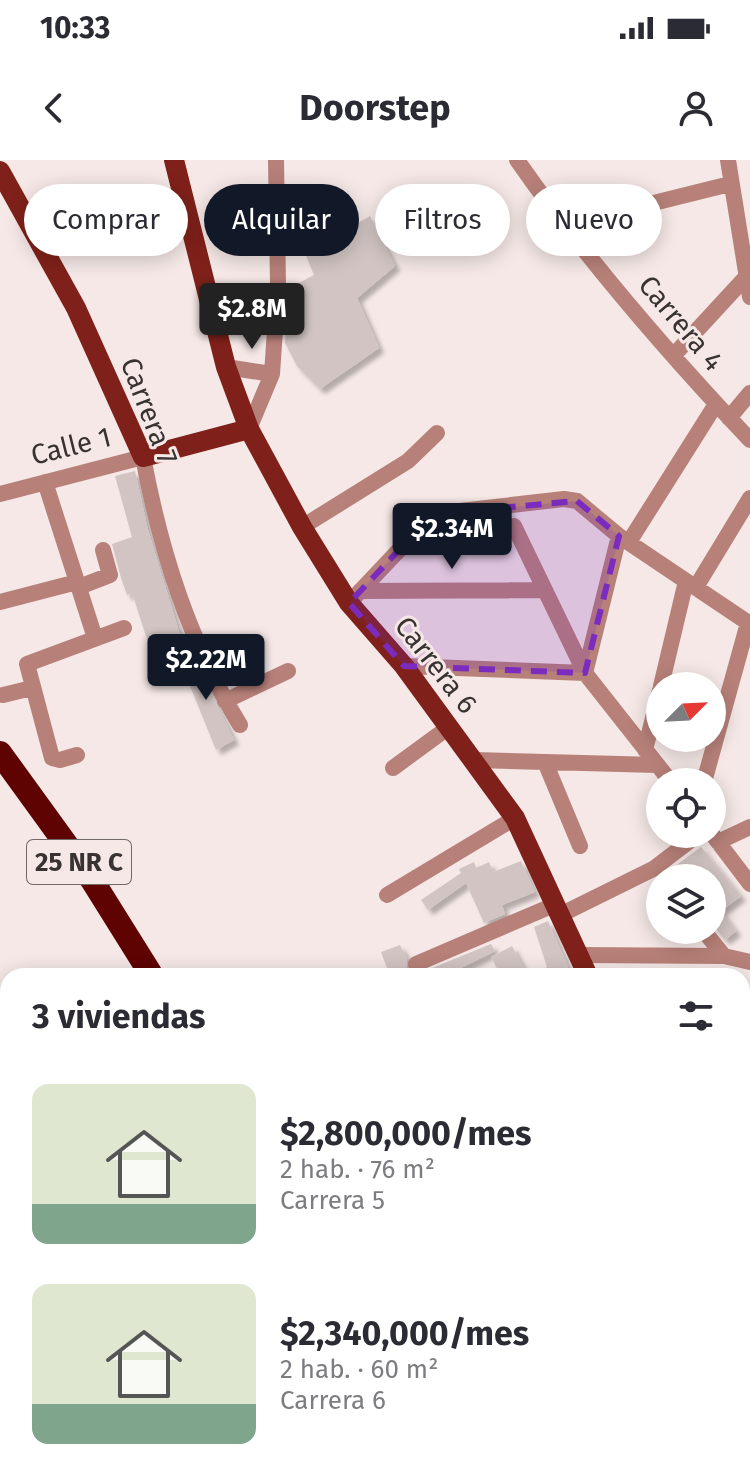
<!DOCTYPE html>
<html lang="es">
<head>
<meta charset="utf-8">
<style>
	:root { --surface:#fff; --page:#f2f2f3; --text:#2b2b33; --muted:#7c7c81; --accent:#111827 }
	body { margin:0; font-family:"Fira Sans",sans-serif; background:var(--page); color:var(--text); height:100vh; display:flex; flex-direction:column; font-size:30px; white-space:nowrap }
	* { box-sizing:border-box; margin:0 }
	p { font-size:26px; color:var(--muted) }
	.icon { flex:none; width:44px; height:44px; fill:none; stroke:currentColor; stroke-width:2; stroke-linecap:round; stroke-linejoin:round }
	.map { position:relative; flex:1; overflow:hidden }
	.sheet { position:absolute; left:0px; top:808px; width:750px; height:512px; display:flex; flex-direction:column; background:var(--surface); border-radius:24px 24px 0 0; box-shadow:0 4px 20px #0003 }
	.sheet>* { flex:none }
	.hud { position:absolute; left:24px; top:24px; width:702px; height:72px; display:flex; gap:16px }
	.needle { width:52px; rotate:66deg }
	.tools { position:absolute; left:646px; top:512px; display:grid; gap:16px }
	.tools a { display:grid; place-items:center; width:80px; height:80px; border-radius:50%; background:var(--surface); box-shadow:0 4px 20px #0003; font-size:40px }
	.price { position:absolute; translate:-50% -68px; padding:0 18px; border-radius:8px; background:var(--accent); color:#fff; font-size:26px; line-height:52px; filter:drop-shadow(0 2px 4px #0008) }
	.price::after { content:''; position:absolute; left:50%; top:48px; width:24px; height:18px; margin-left:-12px; background:inherit; clip-path:polygon(0 0,100% 0,50% 100%) }
	.price.active { background:#222; color:#fff }
	ul { padding:0; list-style:none }
	li { display:flex; align-items:center; gap:24px; height:200px; padding:0 32px }
	li span { display:grid; place-items:center; flex:none; width:224px; height:160px; border-radius:16px; color:#555 }
	li>.icon { margin-inline-start:auto }
	span .icon { width:96px; height:96px; fill:#fffc; stroke-width:1 }
	li b { font-size:34px }
	h2 { display:flex; justify-content:space-between; align-items:center; height:96px; padding:0 32px; font-size:34px }
	.pill { padding:0 28px; border-radius:36px; background:var(--surface); box-shadow:0 4px 20px #0003; font-size:28px; line-height:72px }
	.pill.active { background:var(--accent); color:#fff }
	.status { display:flex; justify-content:space-between; align-items:center; height:56px; padding:0 40px; background:var(--surface); direction:ltr }
	.status svg { height:22px; fill:currentColor }
	header { display:flex; justify-content:space-between; align-items:center; height:104px; padding:0 32px; background:var(--surface); font-size:36px; font-weight:700 }
	.map>svg:first-child { display:block }
	.building { fill:#d1c4c2; filter:url(#shadow) }
	.lines { fill:none; stroke-linecap:round; stroke-linejoin:round }
	.minor { stroke:#b78179; stroke-width:16 }
	.major { stroke:#7f211a; stroke-width:20 }
	.highway { stroke:#5e0202; stroke-width:24 }
	.marked { fill:#7b2cbf; fill-opacity:0.2; stroke:#7b2cbf; stroke-width:6; stroke-dasharray:16 10; stroke-linejoin:round }
	.labels { text-anchor:middle; dominant-baseline:central; stroke-width:6; stroke-linejoin:round; paint-order:stroke }
	.shield { fill:#f5e8e6; stroke:#716968; stroke-width:2 }
	.shield-label { font-size:26px; font-weight:bold; fill:#383332 }
	.street-label { font-size:28px; fill:#383332; stroke:#f5e8e6 }
</style>
</head>
<body>
<div class="status"><b>10:33</b><svg viewBox="0 0 49 12"><path d="M0 12V9h3v3zM5 12V6h3v6zM10 12V3h3v9zM15 12V0h3v12zM26 1h20v11H26zM47 4h2v5h-2z"/></svg></div>
<header><svg class="icon" aria-label="back" viewBox="0 0 24 24"><path d="M15 5l-7 7 7 7"/></svg>Doorstep<svg class="icon" aria-label="person" viewBox="0 0 24 24"><circle cx="12" cy="8" r="4"/><path d="M4 21q1-7 8-7t8 7"/></svg></header>
<div class="map">
<svg width="750" height="1320" viewBox="0 0 750 1320">
	<defs>
		<filter id="shadow"><feDropShadow dx="5" dy="5" stdDeviation="2" flood-color="#0004"/></filter>
	</defs>
	<rect width="100%" height="100%" fill="#f5e8e6"/>
	<path class="building" d="M370,56L395,106L357,138L379,188L320,229L297,206L285,183L289,128L314,115L305,93Z
		M135,311L148,370L184,488L154,501L132,433L127,435L121,418L112,384L132,377L115,316Z
		M189,489L234,580L216,590L177,494Z
		M701,687L741,736L721,751L736,771L725,780L712,764V718L663,715Z
		M521,701L535,732L502,745L505,754L484,763L466,723L428,750L421,740L461,713L459,709L474,702L476,708L489,702L493,712Z
		M548,761L568,807L564,809L567,816H529L547,807L534,767Z
		M491,784L495,791L445,816H390L381,792L400,785L407,799L406,809L415,815Z
		M512,786L528,816H501L491,797Z"/>
	<g class="lines">
		<path class="minor" d="M517,0C586,99 667,192 750,280
			M728,0L750,137
			M565,65L730,24
			M674,195L746,117
			M226,207L272,214
			M729,258L750,233
			M249,269L272,214L278,125L276,0
			M45,322L95,478
			M0,334L143,297C161,393 189,481 240,565
			M514,366L585,513
			M302,367L408,301L437,273
			M629,382L716,244
			M79,427L110,415L103,390
			M696,427L750,338
			M360,431L544,430
			M0,442L77,422
			M349,443L433,354L564,339L577,341L619,376L750,464
			M404,506L585,513L671,622
			M585,513L619,376
			M661,526L686,421
			M3,535L32,528
			M225,541L288,511
			M645,590L660,530
			M77,595L60,600L52,598L27,504L124,468
			M475,600L657,605
			M545,602L580,686
			M393,608L449,567
			M704,622L748,463
			M712,674L750,724
			M718,682L750,667
			M387,735L515,658
			M560,755L653,709L699,674
			M703,770L724,796
			M579,795L724,796L750,802
			M416,804L554,745
			M742,868H750
			M742,1010L750,1007
			M742,1198L750,1194
			M742,1274L750,1270"/>
		<path class="major" d="M174,0L226,207L249,269L302,367L349,443L404,506L515,658L588,816
			M0,11L76,148L143,297L249,269
			M742,1164L750,1182"/>
		<path class="highway" d="M0,593L92,720L152,816
			M292,1312L294,1320"/>
	</g>
	<path class="marked" d="M577,341L619,376L585,513L404,506L349,443L433,354Z"/>
	<g class="labels">
		<rect class="shield" x="27" y="680" width="104" height="44" rx="6"/>
		<g class="shield-label">
			<text x="79" y="702">25 NR C</text>
		</g>
		<g class="street-label">
			<text transform="translate(681 163) rotate(50)">Carrera 4</text>
			<text transform="translate(149 251) rotate(69)">Carrera 7</text>
			<text transform="translate(71 286) rotate(-14)">Calle 1</text>
			<text transform="translate(436 505) rotate(52)">Carrera 6</text>
		</g>
	</g>
</svg>
<div class="tools">
<a><svg class="needle" viewBox="-14 -14 28 28"><path d="M0-13l5 13h-10z" fill="#e53935"/><path d="M0 13l5-13h-10z" fill="#7c7c81"/></svg></a>
<a><svg class="icon" aria-label="locate" viewBox="0 0 24 24"><circle cx="12" cy="12" r="6"/><path d="M12 2v4M12 18v4M2 12h4M18 12h4"/></svg></a>
<a><svg class="icon" aria-label="layers" viewBox="0 0 24 24"><path d="M12 4l9 5-9 5-9-5zM3 14l9 5 9-5"/></svg></a>
</div>
<b class="price active" style="left:252px;top:191px">$2.8M</b>
<b class="price" style="left:452px;top:411px">$2.34M</b>
<b class="price" style="left:206px;top:542px">$2.22M</b>
<div class="hud">
<a class="pill">Comprar</a>
<a class="pill active">Alquilar</a>
<a class="pill">Filtros</a>
<a class="pill">Nuevo</a>
</div>
<section class="sheet">
<h2>3 viviendas<svg class="icon" aria-label="filters" viewBox="0 0 24 24"><path d="M4 7h16M4 17h16"/><circle cx="9" cy="7" r="2"/><circle cx="15" cy="17" r="2"/></svg></h2>
<ul>
<li><span style="background:linear-gradient(#dfe7d0 75%,#7fa58c 0)"><svg class="icon" aria-label="home" viewBox="0 0 24 24"><path d="M3 11l9-7 9 7M6 9v11h12V9"/></svg></span><div><b>$2,800,000/mes</b><p>2 hab. · 76 m²</p><p>Carrera 5</p></div></li>
<li><span style="background:linear-gradient(#dfe7d0 75%,#7fa58c 0)"><svg class="icon" aria-label="home" viewBox="0 0 24 24"><path d="M3 11l9-7 9 7M6 9v11h12V9"/></svg></span><div><b>$2,340,000/mes</b><p>2 hab. · 60 m²</p><p>Carrera 6</p></div></li>
</ul>
</section>
</div>
</body>
</html>
